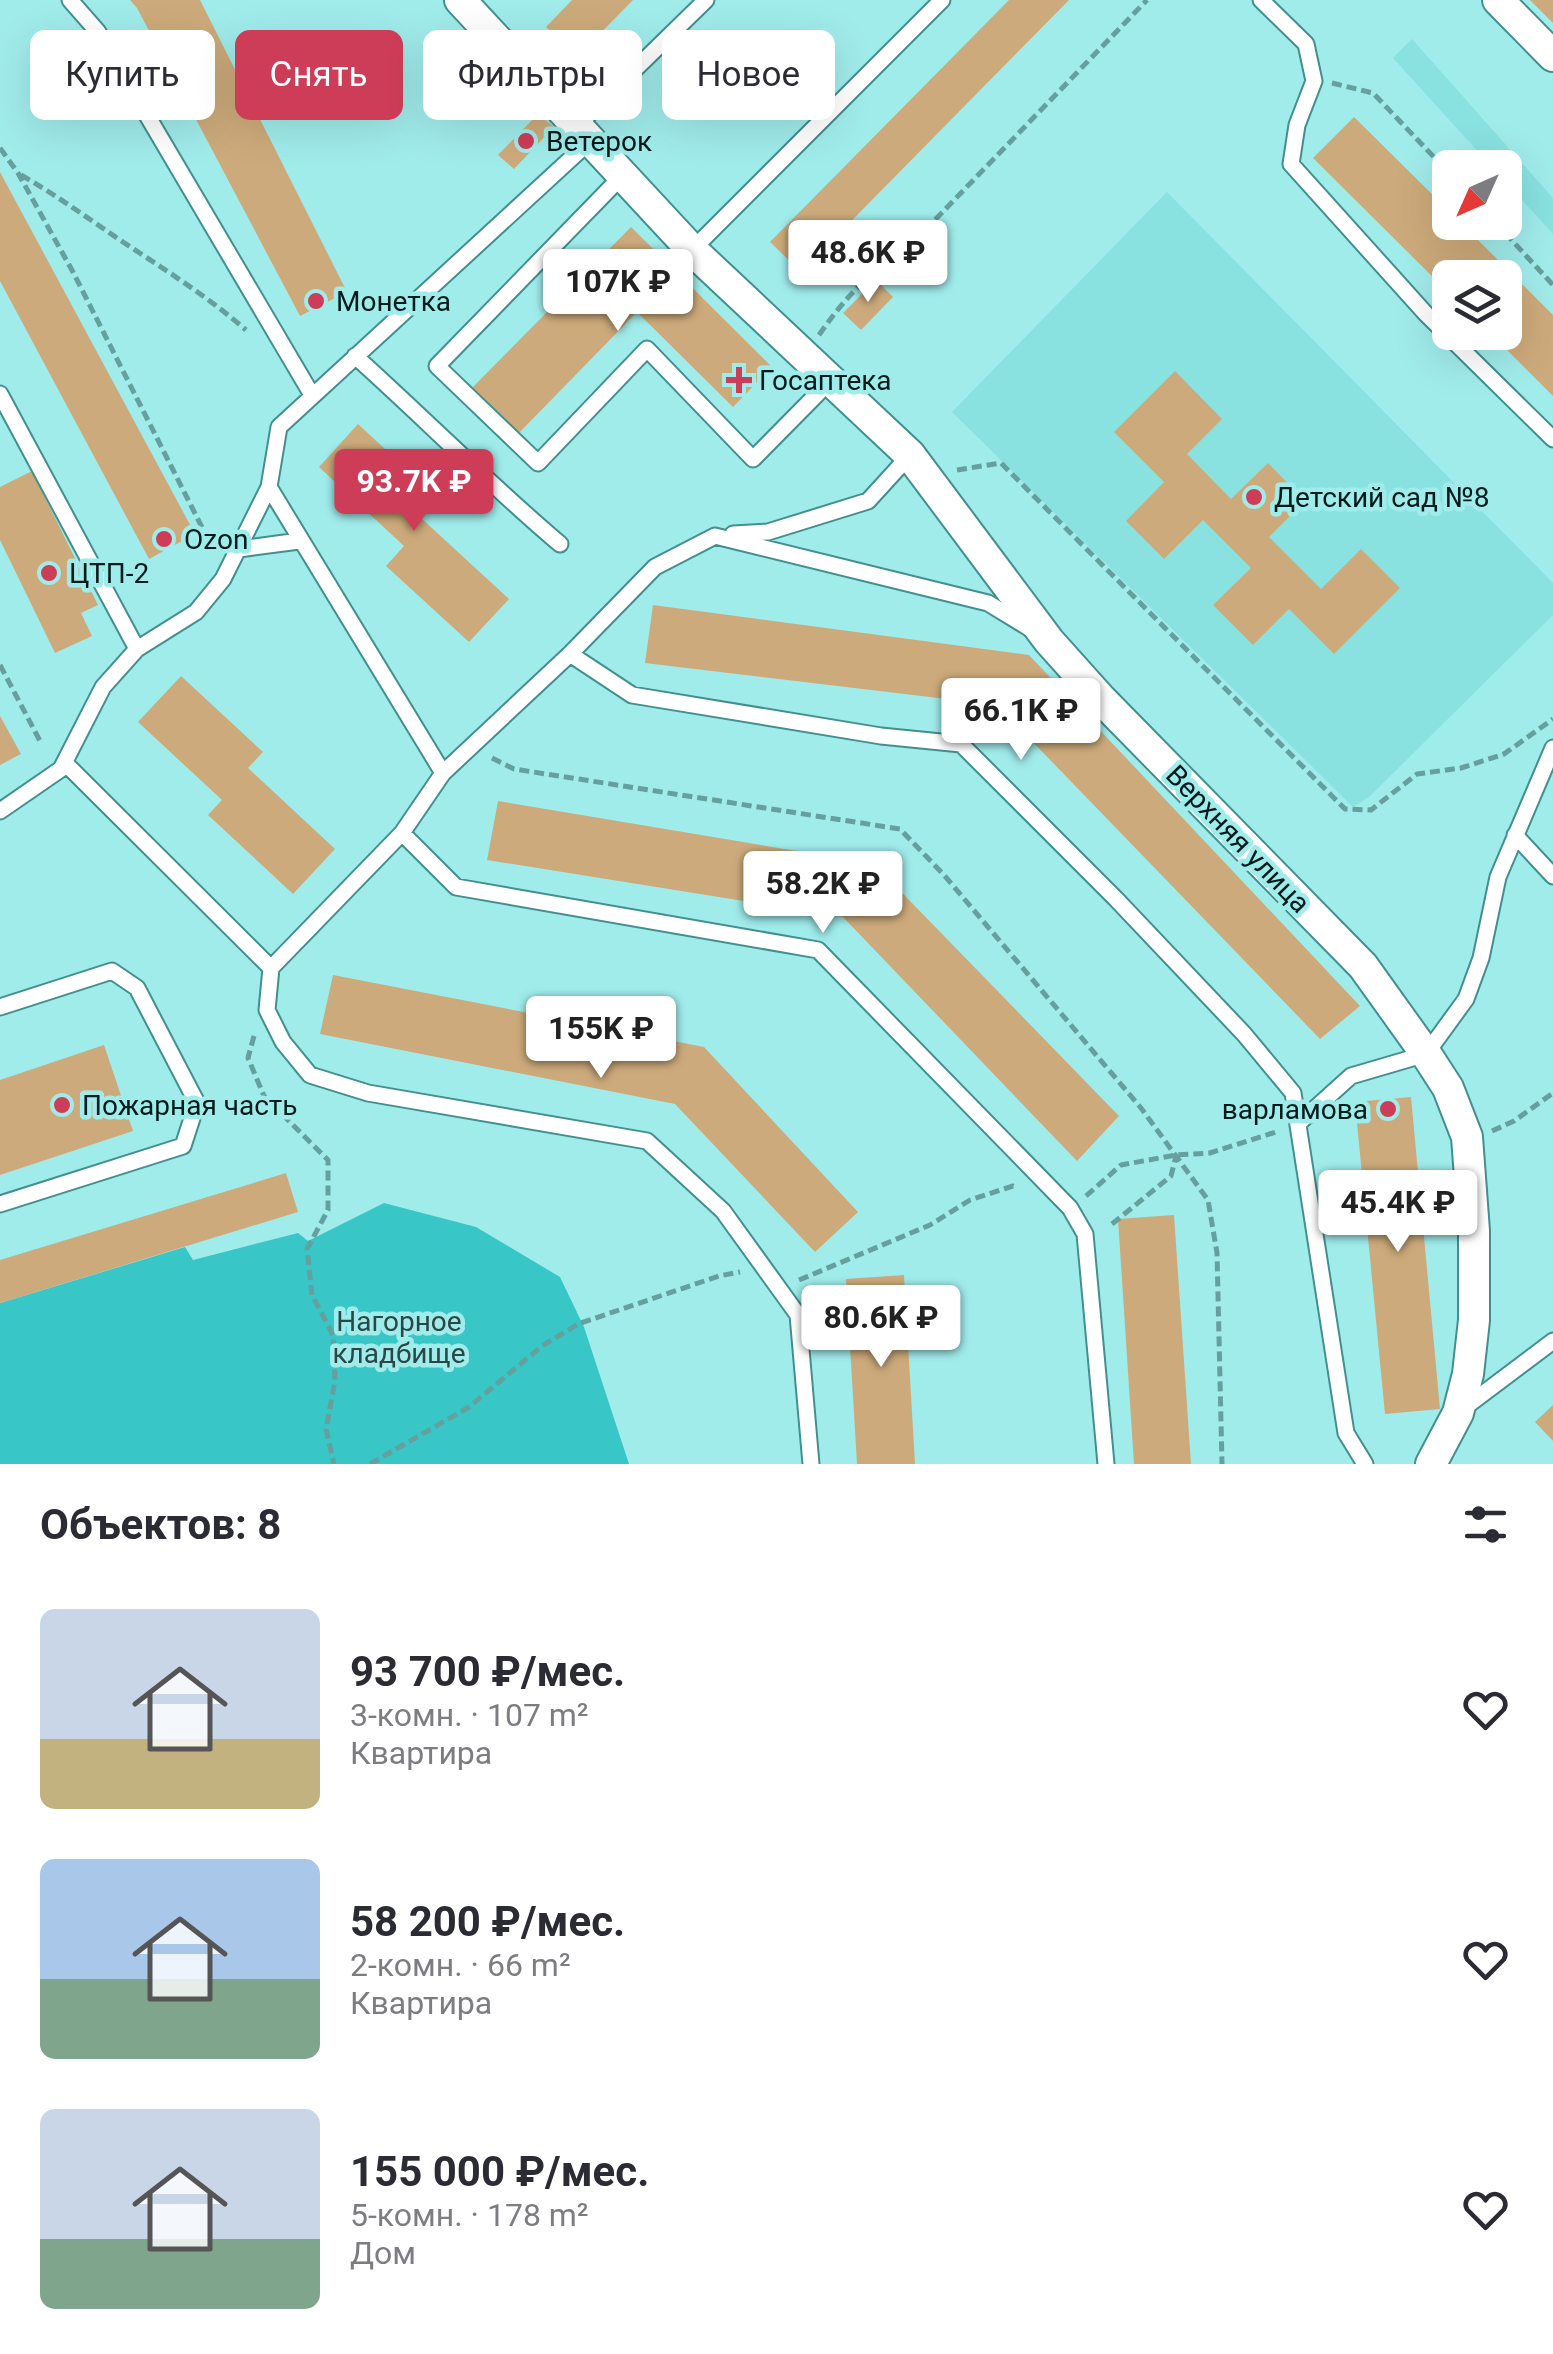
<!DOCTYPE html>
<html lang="ru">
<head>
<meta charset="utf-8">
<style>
	:root { --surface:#fff; --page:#f2f2f3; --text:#2b2b33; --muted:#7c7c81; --accent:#cd3d57 }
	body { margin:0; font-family:Roboto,sans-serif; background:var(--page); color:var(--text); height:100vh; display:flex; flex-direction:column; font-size:38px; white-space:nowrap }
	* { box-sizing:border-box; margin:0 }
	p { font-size:32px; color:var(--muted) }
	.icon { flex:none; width:55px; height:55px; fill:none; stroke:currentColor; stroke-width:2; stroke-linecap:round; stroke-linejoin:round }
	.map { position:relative; height:1464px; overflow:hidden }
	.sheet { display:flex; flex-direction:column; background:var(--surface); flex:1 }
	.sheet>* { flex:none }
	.guide { position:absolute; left:30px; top:30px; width:1000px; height:90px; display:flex; gap:20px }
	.needle { width:65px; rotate:225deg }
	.tools { position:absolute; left:1432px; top:150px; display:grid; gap:20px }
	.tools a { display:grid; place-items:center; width:90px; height:90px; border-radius:15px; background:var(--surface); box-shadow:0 10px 40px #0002; font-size:50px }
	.price { position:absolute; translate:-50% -85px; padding:0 22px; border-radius:10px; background:#fff; color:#222; font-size:32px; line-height:65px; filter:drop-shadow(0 2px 5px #0008) }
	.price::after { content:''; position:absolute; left:50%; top:60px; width:30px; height:22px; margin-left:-15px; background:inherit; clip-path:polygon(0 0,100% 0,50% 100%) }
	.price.active { background:var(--accent); color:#fff }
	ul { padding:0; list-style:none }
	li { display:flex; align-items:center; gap:30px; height:250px; padding:0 40px }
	li span { display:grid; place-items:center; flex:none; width:280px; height:200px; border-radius:15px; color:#555 }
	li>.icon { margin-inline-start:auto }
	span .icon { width:120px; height:120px; fill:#fffc; stroke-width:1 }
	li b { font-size:42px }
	h2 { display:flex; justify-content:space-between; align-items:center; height:120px; padding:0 40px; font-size:42px }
	.pill { padding:0 35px; border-radius:15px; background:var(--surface); box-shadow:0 10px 40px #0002; font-size:35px; line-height:90px }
	.pill.active { background:var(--accent); color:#fff }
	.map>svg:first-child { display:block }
	.built { fill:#89e2e0 }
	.green { fill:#39c6c6 }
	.building { fill:#cdaa7b }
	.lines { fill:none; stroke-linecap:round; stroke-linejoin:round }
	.lane-casing { stroke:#438f8f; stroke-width:19 }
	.street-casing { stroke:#438f8f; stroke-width:34 }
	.path { stroke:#659f9e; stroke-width:5; stroke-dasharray:10 5; stroke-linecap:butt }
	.lane { stroke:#fff; stroke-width:15 }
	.street { stroke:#fff; stroke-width:30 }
	.poi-dot { fill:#cd3d57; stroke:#a0eceb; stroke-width:4 }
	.labels { text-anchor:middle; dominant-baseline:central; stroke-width:9; stroke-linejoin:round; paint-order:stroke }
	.poi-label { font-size:28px; fill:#001b1b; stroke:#a0eceb; text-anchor:start }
	.street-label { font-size:28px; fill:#001b1b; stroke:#a0eceb }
	.park-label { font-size:28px; fill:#284746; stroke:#a0eceb }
</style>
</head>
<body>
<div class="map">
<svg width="1553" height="1464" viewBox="0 0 1553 1464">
	<rect width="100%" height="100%" fill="#a0eceb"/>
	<path class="built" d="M1412,39L1553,198V234L1505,181V168L1492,167L1393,58Z
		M1167,192L1553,583V615L1369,797L1353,807L952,412Z"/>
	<path class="green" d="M384,1203L476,1227L560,1277L584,1327L629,1464H0V1303L185,1247L193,1260L298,1233L308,1241Z"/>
	<path class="building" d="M130,0H200L347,292L300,316L137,8Z
		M572,0H633L577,57L546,27Z
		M1009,0H1069L801,272L770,242Z
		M1530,0H1553V23Z
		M538,114L554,127L514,169L498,155Z
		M1354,117L1450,212V222H1460L1553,315V396L1489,332H1505V278H1450V294L1313,158Z
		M0,172L195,534L149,559L0,281Z
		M631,227L772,367L733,407L637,312L516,436L470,390Z
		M876,280L893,297L861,330L843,313Z
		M1175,371L1222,419L1187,454L1231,499L1268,463L1305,501L1269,537L1321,589L1361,549L1400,588L1334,654L1289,609L1253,645L1213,605L1251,568L1203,520L1164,559L1126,521L1164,482L1114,432Z
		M358,424L439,499L421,518L509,599L469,642L386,566L404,546L319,467Z
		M32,471L98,605L81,613L92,636L55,653L0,540V487Z
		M653,605L1029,655L1360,1006L1320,1039L997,705L645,663Z
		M181,676L263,752L248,768L335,849L293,894L208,815L222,800L138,722Z
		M0,716L21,754L0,765Z
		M498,801L874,864L1119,1116L1077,1161L843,917L487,860Z
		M333,975L704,1047L858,1212L815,1252L675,1104L320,1034Z
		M104,1045L133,1131L0,1175V1080Z
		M1411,1097L1440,1409L1385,1414L1355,1102Z
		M286,1173L298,1212L0,1303V1260Z
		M1174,1215L1191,1464H1134L1118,1219Z
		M904,1275L915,1464H857L846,1279Z
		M1553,1405V1441L1535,1422Z"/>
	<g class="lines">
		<g class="lane-casing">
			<path id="lane" d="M70,0L98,32L312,395
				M1261,0L1306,44L1314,81L1297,125L1291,164L1426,314L1553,439
				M577,126L706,0
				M622,176L437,366L538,463L647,349L753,459L831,380
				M692,250L942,0
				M355,356C424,418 489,484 560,544
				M0,394L137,649
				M269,487L443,773
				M733,534L768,532L868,501L910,455
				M239,549L299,541
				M570,654L632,695L881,736L961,744L1116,899L1244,1034L1293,1093L1346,1433L1365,1464
				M65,763L271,968
				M0,811L61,769L103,687L137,649L196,612L223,579L269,487L279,427L589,142
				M402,833L456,887L818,950L1070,1208L1085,1234L1106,1464
				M1515,835L1553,876
				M0,1007L112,971L137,988L197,1103L183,1146L0,1204
				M1300,1122L1351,1076L1426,1054L1466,999L1481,958L1498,877L1553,748
				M1464,1408L1553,1341
				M811,1464L798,1315L723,1211L647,1141L368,1093L310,1075L283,1042L267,1010L271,968L402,833L443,773L570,654L655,567L715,536L988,603L1029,628"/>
		</g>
		<g class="street-casing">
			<path id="street" d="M460,0L692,250L910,455L1049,641L1101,699L1363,966L1426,1054L1448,1088L1467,1137L1474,1231V1320L1468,1374L1458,1413L1431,1464
				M1498,0L1553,56"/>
		</g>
		<path class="path" d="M1332,83L1373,93L1450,174
			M0,148L18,173L73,272L214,551
			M21,175C58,196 90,220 126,244C167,271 208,297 246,330
			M1495,222L1553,285
			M819,335C844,299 867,274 904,252L1147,0
			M957,470L1001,463L1345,809L1371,810L1417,774L1461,768L1504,754L1553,719
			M0,665L40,741
			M492,758L514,769L900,829L944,875L1141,1108L1208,1200L1217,1253L1222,1464
			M254,1036L248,1058L264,1096L328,1160V1210L307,1249L312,1295L333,1335L335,1381L326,1429L334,1464
			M1492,1131L1514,1121L1553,1093
			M1086,1196L1121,1165L1176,1155L1210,1153L1279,1131
			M1112,1224L1171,1176L1176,1156
			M799,1280L930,1225L970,1200L1013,1186L1018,1188
			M370,1464L469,1407L542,1346L578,1324L719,1276L740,1272"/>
		<use href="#lane" class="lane"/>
		<use href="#street" class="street"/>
	</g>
	<g class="poi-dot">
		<circle cx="526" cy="141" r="10"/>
		<circle cx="316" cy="301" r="10"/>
		<path d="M734 365h10v10h10v10h-10v10h-10v-10h-10v-10h10z"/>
		<circle cx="1254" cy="497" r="10"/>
		<circle cx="164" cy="539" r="10"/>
		<circle cx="49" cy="573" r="10"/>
		<circle cx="62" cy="1105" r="10"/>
		<circle cx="1388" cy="1109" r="10"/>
	</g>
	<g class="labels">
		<g class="poi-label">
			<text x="546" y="141">Ветерок</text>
			<text x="336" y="301">Монетка</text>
			<text x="759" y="380">Госаптека</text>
			<text x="1274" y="497">Детский сад №8</text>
			<text x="184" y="539">Ozon</text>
			<text x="69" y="573">ЦТП-2</text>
			<text x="82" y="1105">Пожарная часть</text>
			<text x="1368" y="1109" text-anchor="end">варламова</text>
		</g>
		<g class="street-label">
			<text transform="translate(1238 839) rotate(46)">Верхняя улица</text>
		</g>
		<g class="park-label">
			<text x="399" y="1321">Нагорное<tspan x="399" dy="32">кладбище</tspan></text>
		</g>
	</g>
</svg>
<div class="tools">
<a><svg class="needle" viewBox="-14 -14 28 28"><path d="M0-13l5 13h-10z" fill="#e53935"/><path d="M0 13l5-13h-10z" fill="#7c7c81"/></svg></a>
<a><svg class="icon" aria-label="layers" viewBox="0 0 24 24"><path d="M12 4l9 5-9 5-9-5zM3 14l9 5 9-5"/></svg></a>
</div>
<b class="price" style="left:868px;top:305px">48.6K ₽</b>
<b class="price" style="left:618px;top:334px">107K ₽</b>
<b class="price active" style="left:414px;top:534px">93.7K ₽</b>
<b class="price" style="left:1021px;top:763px">66.1K ₽</b>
<b class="price" style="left:823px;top:936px">58.2K ₽</b>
<b class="price" style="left:601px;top:1081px">155K ₽</b>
<b class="price" style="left:1398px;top:1255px">45.4K ₽</b>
<b class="price" style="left:881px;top:1370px">80.6K ₽</b>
<div class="guide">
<a class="pill">Купить</a>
<a class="pill active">Снять</a>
<a class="pill">Фильтры</a>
<a class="pill">Новое</a>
</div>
</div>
<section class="sheet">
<h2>Объектов: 8<svg class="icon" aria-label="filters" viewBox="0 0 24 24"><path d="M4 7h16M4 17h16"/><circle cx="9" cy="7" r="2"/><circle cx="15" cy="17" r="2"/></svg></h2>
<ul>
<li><span style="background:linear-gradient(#c9d6e8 65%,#c2b280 0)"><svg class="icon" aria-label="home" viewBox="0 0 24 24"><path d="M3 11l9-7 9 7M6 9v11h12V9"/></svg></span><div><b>93 700 ₽/мес.</b><p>3-комн. · 107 m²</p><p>Квартира</p></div><svg class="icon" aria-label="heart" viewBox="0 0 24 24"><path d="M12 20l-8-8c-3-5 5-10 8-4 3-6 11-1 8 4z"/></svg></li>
<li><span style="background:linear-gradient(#a9c7e8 60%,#7fa58c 0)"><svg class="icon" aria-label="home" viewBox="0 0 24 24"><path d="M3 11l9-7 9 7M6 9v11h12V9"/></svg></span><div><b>58 200 ₽/мес.</b><p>2-комн. · 66 m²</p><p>Квартира</p></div><svg class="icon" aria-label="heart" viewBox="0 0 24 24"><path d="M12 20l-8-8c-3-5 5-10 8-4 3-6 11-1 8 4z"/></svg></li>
<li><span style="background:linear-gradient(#c9d6e8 65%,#7fa58c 0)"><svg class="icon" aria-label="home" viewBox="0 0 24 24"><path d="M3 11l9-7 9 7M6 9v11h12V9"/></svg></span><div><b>155 000 ₽/мес.</b><p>5-комн. · 178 m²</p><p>Дом</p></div><svg class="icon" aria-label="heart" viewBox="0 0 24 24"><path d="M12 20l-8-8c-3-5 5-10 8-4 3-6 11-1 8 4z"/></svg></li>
</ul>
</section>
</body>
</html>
